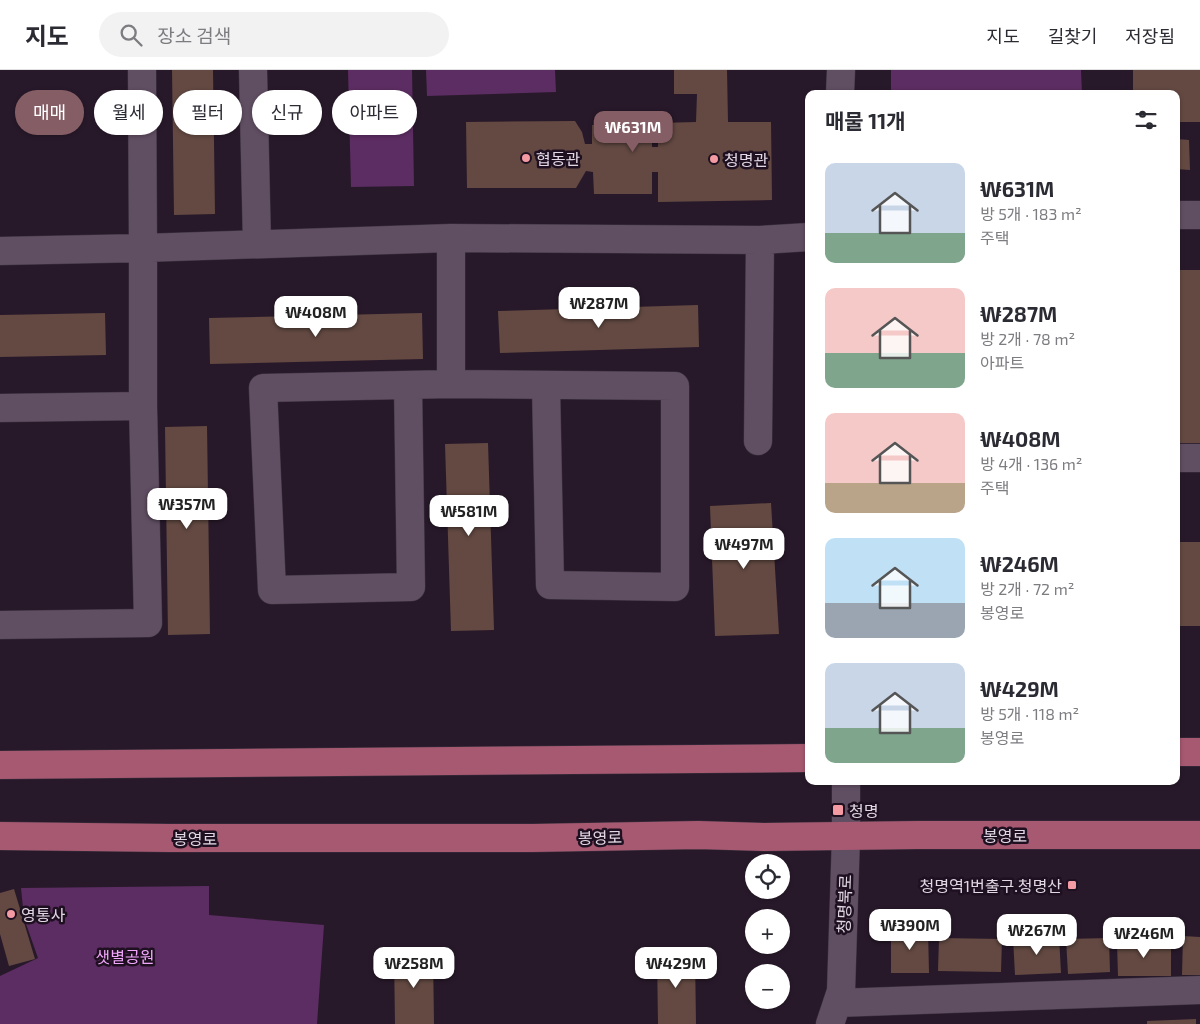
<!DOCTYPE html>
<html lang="ko">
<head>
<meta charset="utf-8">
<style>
	:root { --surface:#fff; --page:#f2f2f3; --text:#2b2b33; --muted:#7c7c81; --line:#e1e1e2; --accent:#855d65 }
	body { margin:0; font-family:"Exo 2","Noto Sans KR",sans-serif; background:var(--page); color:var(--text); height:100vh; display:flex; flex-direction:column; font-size:19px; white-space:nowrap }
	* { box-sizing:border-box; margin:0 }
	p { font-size:16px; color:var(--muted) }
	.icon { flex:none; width:28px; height:28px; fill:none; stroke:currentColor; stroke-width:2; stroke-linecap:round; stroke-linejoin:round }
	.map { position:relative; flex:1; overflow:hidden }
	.sheet { position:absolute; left:805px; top:20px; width:375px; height:695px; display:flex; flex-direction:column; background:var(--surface); border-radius:10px; box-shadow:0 1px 4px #0004 }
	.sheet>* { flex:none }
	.top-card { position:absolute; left:15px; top:20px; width:475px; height:45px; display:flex; gap:10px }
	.buttons { position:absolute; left:745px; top:784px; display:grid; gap:10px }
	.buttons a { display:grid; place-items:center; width:45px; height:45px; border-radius:50%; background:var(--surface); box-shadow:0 1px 4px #0004; font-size:25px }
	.price { position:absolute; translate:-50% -42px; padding:0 11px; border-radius:10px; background:#fff; color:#222; font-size:16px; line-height:32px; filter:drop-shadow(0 1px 2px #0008) }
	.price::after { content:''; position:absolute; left:50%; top:30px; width:15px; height:11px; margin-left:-8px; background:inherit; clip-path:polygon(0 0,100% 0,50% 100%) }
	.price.selected { background:var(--accent); color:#fff }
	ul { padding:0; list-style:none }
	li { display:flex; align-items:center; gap:15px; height:125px; padding:0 20px }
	li span { display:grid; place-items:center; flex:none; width:140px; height:100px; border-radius:10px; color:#555 }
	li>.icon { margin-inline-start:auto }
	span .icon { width:60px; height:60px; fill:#fffc; stroke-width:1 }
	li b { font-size:21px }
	h2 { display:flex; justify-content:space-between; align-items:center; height:60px; padding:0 20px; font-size:21px }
	.pill { padding:0 18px; border-radius:22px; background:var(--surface); box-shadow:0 1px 4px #0004; font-size:18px; line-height:45px }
	.pill.selected { background:var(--accent); color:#fff }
	header { display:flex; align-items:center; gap:30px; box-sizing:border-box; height:70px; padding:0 25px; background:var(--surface); border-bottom:1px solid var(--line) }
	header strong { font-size:24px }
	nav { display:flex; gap:28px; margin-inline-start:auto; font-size:18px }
	.search { width:350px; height:45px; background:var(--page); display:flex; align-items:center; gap:12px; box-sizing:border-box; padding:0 18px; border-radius:28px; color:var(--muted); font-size:19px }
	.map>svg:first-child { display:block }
	.green { fill:#5c2d62 }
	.building { fill:#634942 }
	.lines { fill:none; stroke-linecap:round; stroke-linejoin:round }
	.minor-casing { stroke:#3e3340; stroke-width:29 }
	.major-casing { stroke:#3e3340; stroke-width:29 }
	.minor { stroke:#604e62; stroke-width:28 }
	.major { stroke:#a75971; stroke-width:28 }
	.poi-dot { fill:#f49aa3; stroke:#1e1020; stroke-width:2 }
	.labels { text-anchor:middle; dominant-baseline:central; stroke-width:5; stroke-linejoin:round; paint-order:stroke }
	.poi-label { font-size:16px; fill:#e2d8e4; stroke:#1e1020; text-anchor:start }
	.street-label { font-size:16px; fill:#e2d8e4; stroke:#1e1020 }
	.park-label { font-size:16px; fill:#f1a6fb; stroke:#1e1020 }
</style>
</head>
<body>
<header>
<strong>지도</strong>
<div class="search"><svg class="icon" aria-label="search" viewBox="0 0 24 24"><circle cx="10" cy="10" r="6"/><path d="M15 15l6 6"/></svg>장소 검색</div>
<nav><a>지도</a><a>길찾기</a><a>저장됨</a></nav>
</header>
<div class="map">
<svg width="1200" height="954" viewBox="0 0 1200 954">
	<rect width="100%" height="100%" fill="#28192a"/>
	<path class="green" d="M348,0H412L414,116L351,117Z
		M426,0H555L556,22L427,26Z
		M891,0H1081L1082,24H891Z
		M209,816V845L324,855L317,954H0V906L38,888L24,848L21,818Z"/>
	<path class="building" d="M172,0H213L215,144L174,145Z
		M674,0H727L728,52H771L772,130L658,132V102H652V124H594L593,102L586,101L576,118H467L466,52L575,51L582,62L585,74H592V55H652V77H658V53L696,52L697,24H674Z
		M1133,0H1200V52H1176V24H1133Z
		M1176,69L1189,70L1190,100L1176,99Z
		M1176,200H1200V373H1176Z
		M698,235L699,277L500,283L498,241Z
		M105,243L106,285L0,287V245Z
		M422,243L423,289L210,294L209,248Z
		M207,356L210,564L168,565L165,357Z
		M488,373L494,560L451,561L445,374Z
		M771,433L779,564L715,566L710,436Z
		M1176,472H1200V556H1176Z
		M14,819L35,889L9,896L0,864V823Z
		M891,859H928L929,903H891Z
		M1059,866L1061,903L1015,905L1013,868Z
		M1183,866L1200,867V905H1182Z
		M939,868L1002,869L1001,902L938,901Z
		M1109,868L1110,902L1068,904L1066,869Z
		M1117,873H1171V906H1118Z
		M433,884L434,954H395L394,885Z
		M657,885H695L696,954H658Z
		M1196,949V954H1147V951Z"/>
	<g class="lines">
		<g class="minor-casing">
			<path id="minor" d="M142,0L143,178L451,168L760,170L809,167
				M253,0L257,174
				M840,24L841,0
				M1176,145H1200
				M0,181L143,178V336L148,553L0,555
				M451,314V168
				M408,315L411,517L272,520L263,318L451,314L675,316V517L550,515L546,316
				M0,338L143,336
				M758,371L760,170
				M1176,388H1200
				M837,933L1200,920
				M830,954L841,921L846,766V711"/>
		</g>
		<g class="major-casing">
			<path id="major" d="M1176,682H1200
				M0,695L809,688
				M0,766L169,768H533L698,765L764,767L918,765H1200"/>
		</g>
		<use href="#minor" class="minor"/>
		<use href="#major" class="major"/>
	</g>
	<g class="poi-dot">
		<circle cx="526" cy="88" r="5"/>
		<circle cx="714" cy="89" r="5"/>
		<rect x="832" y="734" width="12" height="12" rx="2.5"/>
		<rect x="1067" y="810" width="10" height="10" rx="2.5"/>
		<circle cx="11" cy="844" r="5"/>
	</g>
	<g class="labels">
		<g class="poi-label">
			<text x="536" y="88">협동관</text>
			<text x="724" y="89">청명관</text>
			<text x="849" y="740">청명</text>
			<text x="1062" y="815" text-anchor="end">청명역1번출구.청명산</text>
			<text x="21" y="844">영통사</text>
		</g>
		<g class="street-label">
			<text x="1005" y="765">봉영로</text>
			<text transform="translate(600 767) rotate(-1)">봉영로</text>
			<text x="195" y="768">봉영로</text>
			<text transform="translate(844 834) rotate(-88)">청명북로</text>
		</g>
		<g class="park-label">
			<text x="125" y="886">샛별공원</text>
		</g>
	</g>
</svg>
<div class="buttons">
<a><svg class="icon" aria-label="locate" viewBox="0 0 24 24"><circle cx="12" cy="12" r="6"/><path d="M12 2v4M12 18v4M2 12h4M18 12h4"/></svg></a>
<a>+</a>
<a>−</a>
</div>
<b class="price selected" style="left:633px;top:83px">₩631M</b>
<b class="price" style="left:599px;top:259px">₩287M</b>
<b class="price" style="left:316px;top:268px">₩408M</b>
<b class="price" style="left:187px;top:460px">₩357M</b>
<b class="price" style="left:469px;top:467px">₩581M</b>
<b class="price" style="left:744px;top:500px">₩497M</b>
<b class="price" style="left:910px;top:881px">₩390M</b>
<b class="price" style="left:1037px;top:886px">₩267M</b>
<b class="price" style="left:1144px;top:889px">₩246M</b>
<b class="price" style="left:414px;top:919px">₩258M</b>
<b class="price" style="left:676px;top:919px">₩429M</b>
<div class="top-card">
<a class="pill selected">매매</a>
<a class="pill">월세</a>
<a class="pill">필터</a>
<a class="pill">신규</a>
<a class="pill">아파트</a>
</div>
<section class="sheet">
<h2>매물 11개<svg class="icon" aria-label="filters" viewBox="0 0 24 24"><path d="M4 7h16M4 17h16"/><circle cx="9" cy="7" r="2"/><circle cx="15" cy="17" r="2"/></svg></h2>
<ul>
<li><span style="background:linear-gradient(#c9d6e8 70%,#7fa58c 0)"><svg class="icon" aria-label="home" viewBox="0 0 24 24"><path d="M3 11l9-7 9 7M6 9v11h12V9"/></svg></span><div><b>₩631M</b><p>방 5개 · 183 m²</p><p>주택</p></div></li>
<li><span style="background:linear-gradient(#f6c9c9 65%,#7fa58c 0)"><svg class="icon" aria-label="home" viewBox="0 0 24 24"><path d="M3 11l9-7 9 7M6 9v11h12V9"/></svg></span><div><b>₩287M</b><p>방 2개 · 78 m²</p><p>아파트</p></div></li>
<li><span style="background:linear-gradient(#f6c9c9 70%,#b9a48a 0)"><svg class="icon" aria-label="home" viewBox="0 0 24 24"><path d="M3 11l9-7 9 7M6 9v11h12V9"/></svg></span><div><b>₩408M</b><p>방 4개 · 136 m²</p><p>주택</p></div></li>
<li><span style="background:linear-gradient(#bfe0f5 65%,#9aa5b1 0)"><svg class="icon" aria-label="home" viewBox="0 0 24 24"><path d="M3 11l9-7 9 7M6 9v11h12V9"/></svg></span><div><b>₩246M</b><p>방 2개 · 72 m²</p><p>봉영로</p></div></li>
<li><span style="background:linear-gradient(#c9d6e8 65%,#7fa58c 0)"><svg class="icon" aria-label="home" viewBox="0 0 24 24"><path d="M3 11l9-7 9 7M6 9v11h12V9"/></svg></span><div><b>₩429M</b><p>방 5개 · 118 m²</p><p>봉영로</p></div></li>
</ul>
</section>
</div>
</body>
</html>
